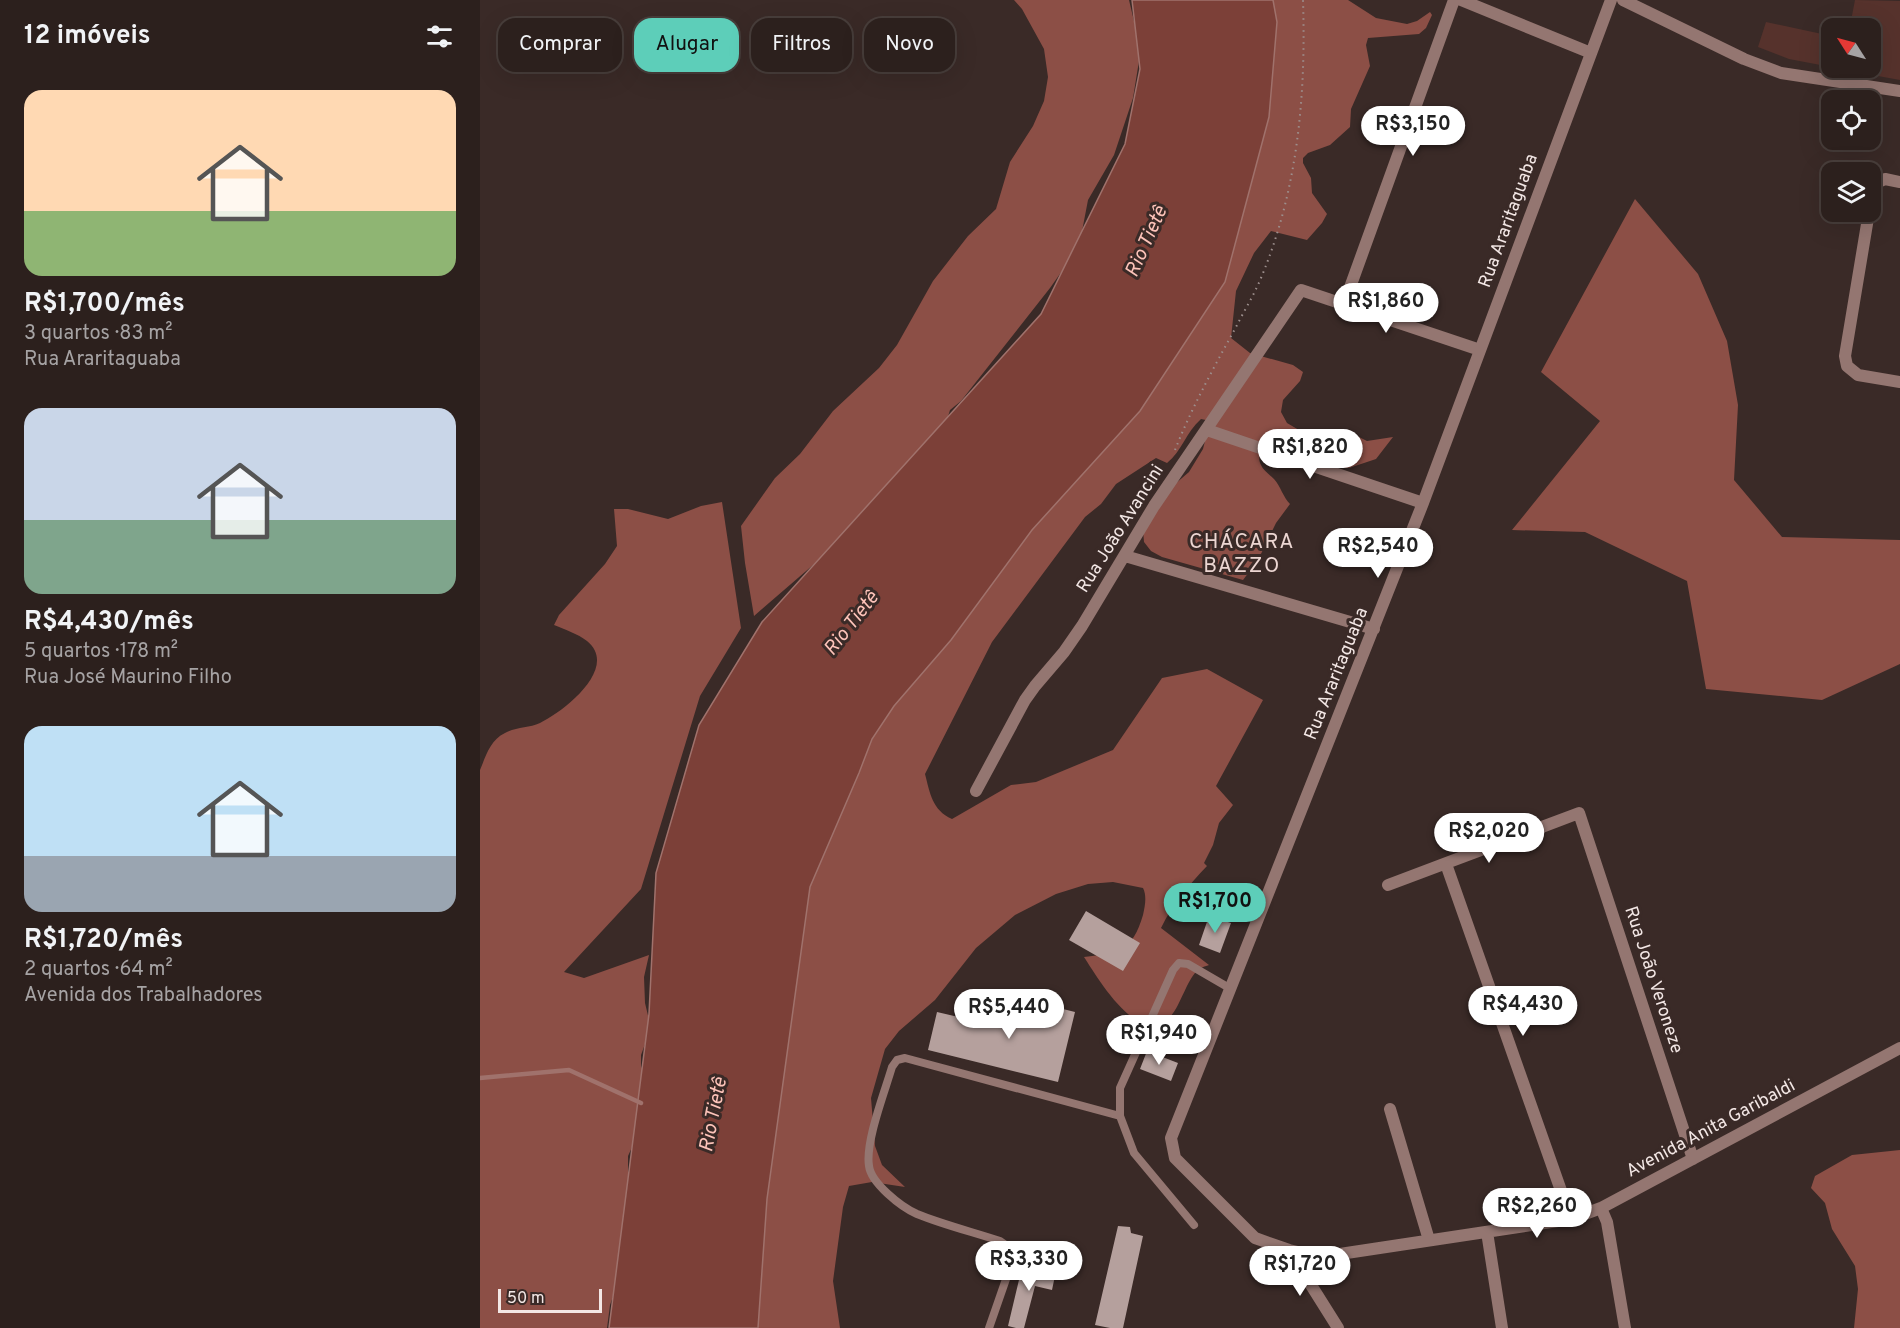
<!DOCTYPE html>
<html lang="pt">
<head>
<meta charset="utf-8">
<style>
	:root { --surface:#2c201d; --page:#382d2a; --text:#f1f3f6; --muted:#a6a3a4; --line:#483e3b; --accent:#5dceb9 }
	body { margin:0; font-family:Overpass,sans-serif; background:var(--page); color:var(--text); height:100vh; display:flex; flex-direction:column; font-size:22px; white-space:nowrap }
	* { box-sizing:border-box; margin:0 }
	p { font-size:20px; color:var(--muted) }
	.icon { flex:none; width:33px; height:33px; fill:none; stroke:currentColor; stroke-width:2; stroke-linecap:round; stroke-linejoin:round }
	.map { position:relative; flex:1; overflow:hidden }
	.drawer { display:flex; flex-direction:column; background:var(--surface); width:480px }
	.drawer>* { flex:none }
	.guide { position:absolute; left:18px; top:18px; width:570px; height:54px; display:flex; gap:12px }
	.needle { width:39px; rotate:306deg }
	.controls { position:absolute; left:1341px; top:18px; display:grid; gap:12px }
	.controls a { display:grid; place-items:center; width:60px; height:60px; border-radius:12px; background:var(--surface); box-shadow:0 6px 24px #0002,0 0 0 2px var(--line); font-size:30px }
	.scale { position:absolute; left:18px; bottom:15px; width:104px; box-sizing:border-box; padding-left:6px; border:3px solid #f3e7e5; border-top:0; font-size:16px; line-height:21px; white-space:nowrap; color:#f3e7e5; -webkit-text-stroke:4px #3a2a27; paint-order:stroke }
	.price { position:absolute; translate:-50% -51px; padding:0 14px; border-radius:21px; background:#fff; color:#222; font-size:20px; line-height:39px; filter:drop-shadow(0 2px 3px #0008) }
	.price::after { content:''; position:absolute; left:50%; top:36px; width:18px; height:14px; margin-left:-9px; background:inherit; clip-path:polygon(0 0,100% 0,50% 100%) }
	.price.on { background:var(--accent); color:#111 }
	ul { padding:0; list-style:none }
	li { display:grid; align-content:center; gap:12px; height:318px; padding:0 24px }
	li span { display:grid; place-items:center; height:186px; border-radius:18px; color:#555 }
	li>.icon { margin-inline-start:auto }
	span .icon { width:108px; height:108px; fill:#fffc; stroke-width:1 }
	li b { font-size:26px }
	h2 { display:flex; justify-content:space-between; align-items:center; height:72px; padding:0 24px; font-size:26px }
	.tag { padding:0 21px; border-radius:18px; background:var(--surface); box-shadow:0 6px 24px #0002,0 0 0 2px var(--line); font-size:21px; line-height:54px }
	.tag.on { background:var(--accent); color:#111 }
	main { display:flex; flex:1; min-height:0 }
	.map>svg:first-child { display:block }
	.green { fill:#56322c }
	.forest { fill:#8c4f46 }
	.water { fill:#7c4038; stroke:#a0726c; stroke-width:1.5 }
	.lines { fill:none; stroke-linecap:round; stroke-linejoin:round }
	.stream { stroke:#a0726c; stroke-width:4.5 }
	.building { fill:#b5a09d }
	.path { stroke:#9d8f8d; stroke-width:2; stroke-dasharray:1.5 4.5; stroke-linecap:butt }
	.service { stroke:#947671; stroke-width:8 }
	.minor { stroke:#947671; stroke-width:12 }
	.labels { text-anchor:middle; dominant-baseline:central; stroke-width:6; stroke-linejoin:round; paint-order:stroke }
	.street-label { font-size:18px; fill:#f3e7e5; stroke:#3a2a27 }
	.water-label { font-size:20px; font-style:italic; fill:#fdc3b9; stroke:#3a2a27 }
	.quarter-label { font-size:21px; letter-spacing:1.5px; fill:#ecd6d2; stroke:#3a2a27 }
</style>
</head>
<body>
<main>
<section class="drawer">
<h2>12 imóveis<svg class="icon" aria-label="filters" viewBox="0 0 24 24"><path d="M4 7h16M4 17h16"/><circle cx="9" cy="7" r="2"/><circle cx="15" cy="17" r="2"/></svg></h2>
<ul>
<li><span style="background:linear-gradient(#ffd9b3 65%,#8fb573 0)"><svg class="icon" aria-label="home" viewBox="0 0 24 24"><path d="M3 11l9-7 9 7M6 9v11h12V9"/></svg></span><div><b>R$1,700/mês</b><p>3 quartos · 83 m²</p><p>Rua Araritaguaba</p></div></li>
<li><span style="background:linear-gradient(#c9d6e8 60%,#7fa58c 0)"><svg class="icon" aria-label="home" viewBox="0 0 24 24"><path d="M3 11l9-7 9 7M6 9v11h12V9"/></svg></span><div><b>R$4,430/mês</b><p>5 quartos · 178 m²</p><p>Rua José Maurino Filho</p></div></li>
<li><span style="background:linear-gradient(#bfe0f5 70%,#9aa5b1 0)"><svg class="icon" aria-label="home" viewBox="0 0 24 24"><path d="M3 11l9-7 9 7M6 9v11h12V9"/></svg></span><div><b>R$1,720/mês</b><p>2 quartos · 64 m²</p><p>Avenida dos Trabalhadores</p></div></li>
</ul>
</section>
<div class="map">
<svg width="1420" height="1328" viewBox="0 0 1420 1328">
	<rect width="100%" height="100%" fill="#3a2a27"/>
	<path class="green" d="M1375,0L1420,1V80L1354,68H1390V28H1352L1351,67L1309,59L1278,47L1286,22L1342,34L1345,22L1370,26Z"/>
	<path class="forest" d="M534,0H649L658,38L659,61L653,98L634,155L608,200L599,247L570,288L481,401L470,410L465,426L369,534L274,616L265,563L261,526L295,478L320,454L353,411L399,368L417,345L453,281L488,236L516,209L530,162L553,126L564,101L568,77L564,49L542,9Z
		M738,0H868L896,18L927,24L937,21L950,12L952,15L946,28L939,34L888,38L886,45L890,66L871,109L870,127L850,145L828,153L823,158V163L831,178L832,193L847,214L842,223L827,240L791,231L774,253L756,291L751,338L770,353L813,365L823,372L820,381L803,400L801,412L807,423L824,433L839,434L865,430L887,441L913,437L896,459L869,468H864L800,445C790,446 774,451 781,465C783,470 790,475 794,479C801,487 803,497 810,504L796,523L778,560L763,580L682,557L671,551L664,542L663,530L688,490L709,472L723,449L729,425L726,420L721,419C706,432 702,451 687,463L676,458L636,484L621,504L605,517L512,642L445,774C450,793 452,810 472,819L531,785L556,782L633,750L682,678L727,669L783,700L736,786L753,805L739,823L733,845L724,863L727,866C709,885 693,903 681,928L729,965C726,966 719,968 717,971C707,980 701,1004 691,1016C661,1052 617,977 604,957C639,953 652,952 663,915C665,906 667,896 663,888L633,882L608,884L576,894L535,915L496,948L455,1000L419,1031L405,1049L391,1098L395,1146L402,1165L425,1187L392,1182L369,1186L363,1207L353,1281L360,1328H258L298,937Z
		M1155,199L1218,274L1247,341L1258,405L1254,480L1302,537L1420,540V664L1342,700L1226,689L1207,581L1105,532L1032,530L1120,421L1061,372Z
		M242,502L261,628L220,696L161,889L84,972L104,978L169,955L164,977L165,1003L171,1028L161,1055V1066L176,1107L158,1134L148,1156V1177L156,1230L130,1305L127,1328H0V770C6,756 10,740 25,733C36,727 49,728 60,723C83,712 140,668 107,641C98,634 84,629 74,625L79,615L125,564L137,546L134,509H148L188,519L221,506Z
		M1420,1150V1328H1374L1378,1289L1375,1266L1352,1229L1345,1203L1331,1188L1335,1176L1372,1155Z"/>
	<path class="water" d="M652,0H793L797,22L789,117L745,282L660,411L552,530L471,640L414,706L392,739L379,773L330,887L287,1199L278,1328H129L169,1014L176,873L219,725L282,622L561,314L645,144L660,69Z"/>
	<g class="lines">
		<path class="stream" d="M0,1078L89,1070L161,1103"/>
	</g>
	<path class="building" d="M606,911L660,943L643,971L589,940Z
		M729,916L751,923L740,953L719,945Z
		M563,1004L595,1012L578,1082L448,1050L457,1012L517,1026L522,1005L560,1015Z
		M667,1051L698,1063L691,1081L660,1069Z
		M638,1226L650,1227L651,1233L663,1236L643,1328H630L615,1325Z
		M543,1263L576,1271L572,1290L555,1286L544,1328H536L528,1326Z"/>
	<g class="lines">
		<path class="path" d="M695,450C712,407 734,367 756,327C764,311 774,295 781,278C818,189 826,95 823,0"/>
		<path class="service" d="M714,1225L654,1153L640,1116V1088L693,970L699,963L708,964L751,989
			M509,1328L533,1259L530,1248L520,1241C493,1232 464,1225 437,1214C421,1207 391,1183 389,1166C385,1142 405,1091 412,1067L417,1060L425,1058L640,1116"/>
		<path class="minor" d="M981,0L1111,53
			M1131,0L943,503L691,1138L695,1158L775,1238L809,1250L840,1257L1091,1219L1121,1208L1420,1048
			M1143,0L1264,59L1301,73L1420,91
			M1390,201L1396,183L1405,179L1420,182
			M1389,212L1365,356L1367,366L1378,375L1420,382
			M864,304L974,0
			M727,430L943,503
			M645,556L894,629
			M496,791L545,700L555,686L584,652L602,626L674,506L821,290L1000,350
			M966,864L1091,1219
			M908,885L1099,813L1213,1159
			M910,1109L949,1240
			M1121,1208L1127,1222L1145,1328
			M1007,1232L1022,1328
			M809,1250L858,1328"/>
	</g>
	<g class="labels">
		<g class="street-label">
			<text transform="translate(1029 221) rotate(-70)">Rua Araritaguaba</text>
			<text transform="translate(641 529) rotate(-58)">Rua João Avancini</text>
			<text transform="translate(857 674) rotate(-68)">Rua Araritaguaba</text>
			<text transform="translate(1173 980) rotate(72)">Rua João Veroneze</text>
			<text transform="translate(1231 1129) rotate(-28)">Avenida Anita Garibaldi</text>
		</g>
		<g class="water-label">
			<text transform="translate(667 242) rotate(-66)">Rio Tietê</text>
			<text transform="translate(372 624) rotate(-52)">Rio Tietê</text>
			<text transform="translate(234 1115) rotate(-79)">Rio Tietê</text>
		</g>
		<g class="quarter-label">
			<text x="762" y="542">CHÁCARA<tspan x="762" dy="24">BAZZO</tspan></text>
		</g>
	</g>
</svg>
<div class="controls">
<a><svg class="needle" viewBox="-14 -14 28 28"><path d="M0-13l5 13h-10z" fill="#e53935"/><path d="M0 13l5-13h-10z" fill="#a6a3a4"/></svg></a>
<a><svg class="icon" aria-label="locate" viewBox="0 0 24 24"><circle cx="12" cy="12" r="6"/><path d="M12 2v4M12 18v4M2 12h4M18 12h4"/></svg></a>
<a><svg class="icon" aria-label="layers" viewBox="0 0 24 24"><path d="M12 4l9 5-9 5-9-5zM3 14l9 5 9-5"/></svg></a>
</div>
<div class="scale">50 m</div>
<b class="price" style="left:933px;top:157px">R$3,150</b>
<b class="price" style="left:906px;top:334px">R$1,860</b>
<b class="price" style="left:830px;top:480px">R$1,820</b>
<b class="price" style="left:898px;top:579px">R$2,540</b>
<b class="price" style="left:1009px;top:864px">R$2,020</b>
<b class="price on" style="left:735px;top:934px">R$1,700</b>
<b class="price" style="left:1043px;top:1037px">R$4,430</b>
<b class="price" style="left:529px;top:1040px">R$5,440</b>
<b class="price" style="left:679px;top:1066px">R$1,940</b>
<b class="price" style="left:1057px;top:1239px">R$2,260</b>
<b class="price" style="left:549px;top:1292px">R$3,330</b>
<b class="price" style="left:820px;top:1297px">R$1,720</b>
<div class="guide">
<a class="tag">Comprar</a>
<a class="tag on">Alugar</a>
<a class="tag">Filtros</a>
<a class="tag">Novo</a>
</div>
</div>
</main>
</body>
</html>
